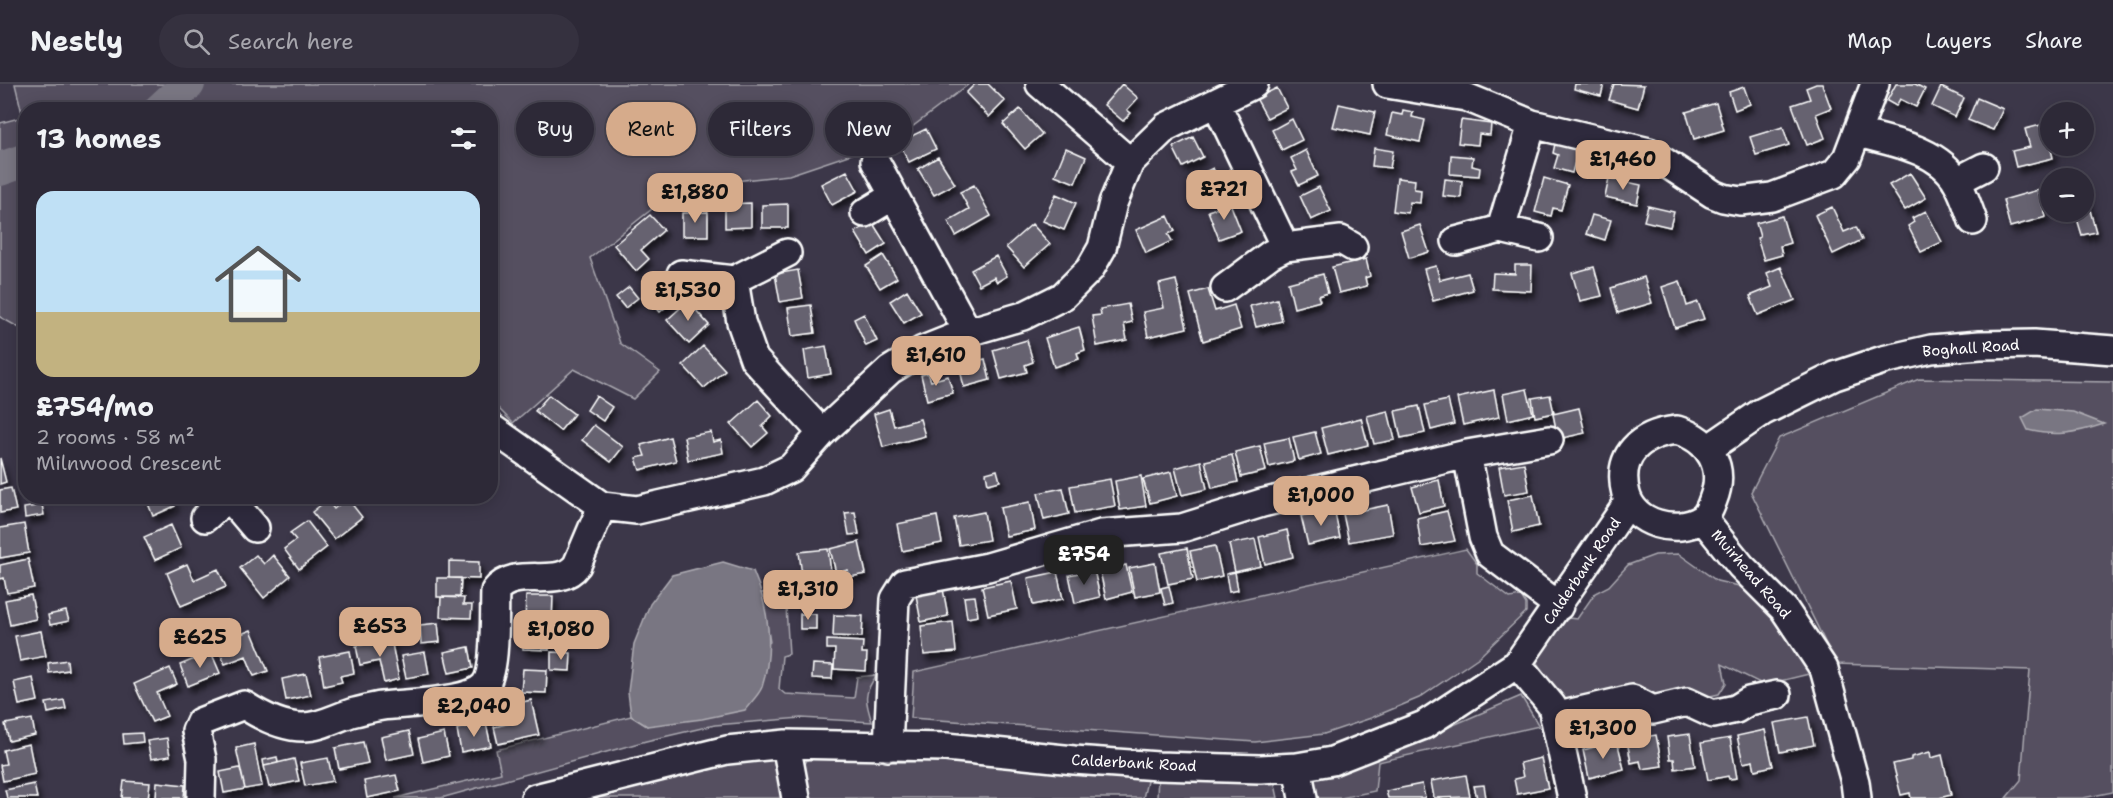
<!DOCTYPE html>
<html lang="en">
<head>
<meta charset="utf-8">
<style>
	:root { --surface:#2d2937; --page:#35313f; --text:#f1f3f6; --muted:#a7a6ad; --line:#484552; --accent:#d6ab8b }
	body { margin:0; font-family:"Shantell Sans",sans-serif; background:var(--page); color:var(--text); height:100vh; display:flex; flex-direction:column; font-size:22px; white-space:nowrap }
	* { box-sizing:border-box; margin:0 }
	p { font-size:20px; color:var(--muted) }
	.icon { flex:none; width:33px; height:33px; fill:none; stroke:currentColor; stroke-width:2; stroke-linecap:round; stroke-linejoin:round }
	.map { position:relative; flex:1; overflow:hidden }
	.side { position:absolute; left:18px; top:18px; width:480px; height:402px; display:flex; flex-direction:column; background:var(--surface); border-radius:24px; box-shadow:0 3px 15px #0003,0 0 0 2px var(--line) }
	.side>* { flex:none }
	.guide { position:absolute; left:516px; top:18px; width:570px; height:54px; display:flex; gap:12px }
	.tools { position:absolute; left:2040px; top:18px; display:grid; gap:12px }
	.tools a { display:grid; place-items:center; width:54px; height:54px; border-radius:50%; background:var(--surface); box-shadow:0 3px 15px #0003,0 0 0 2px var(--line); font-size:30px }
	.price { position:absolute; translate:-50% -51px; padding:0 14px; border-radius:12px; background:var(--accent); color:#111; font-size:20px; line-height:39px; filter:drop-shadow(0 2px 3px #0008) }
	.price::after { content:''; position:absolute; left:50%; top:36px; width:18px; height:14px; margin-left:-9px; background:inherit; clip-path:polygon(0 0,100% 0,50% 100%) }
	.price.selected { background:#222; color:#fff }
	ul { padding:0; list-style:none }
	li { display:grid; align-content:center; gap:12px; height:318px; padding:0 18px }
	li span { display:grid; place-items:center; height:186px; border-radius:18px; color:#555 }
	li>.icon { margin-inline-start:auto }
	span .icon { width:108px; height:108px; fill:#fffc; stroke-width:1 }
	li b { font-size:26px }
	h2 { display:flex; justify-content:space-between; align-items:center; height:72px; padding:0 18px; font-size:26px }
	.tag { padding:0 21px; border-radius:27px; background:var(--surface); box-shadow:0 3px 15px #0003,0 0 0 2px var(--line); font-size:21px; line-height:54px }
	.tag.selected { background:var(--accent); color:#111 }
	header { display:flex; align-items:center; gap:36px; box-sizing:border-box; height:84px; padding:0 30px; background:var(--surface); border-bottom:2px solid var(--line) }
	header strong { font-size:28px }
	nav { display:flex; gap:33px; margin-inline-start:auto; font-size:21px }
	.search { width:420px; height:54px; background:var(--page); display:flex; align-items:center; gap:15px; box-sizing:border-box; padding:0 21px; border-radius:33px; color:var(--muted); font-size:22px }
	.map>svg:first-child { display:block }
	.green { fill:#555060; stroke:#aaa8b0; stroke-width:1.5 }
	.water { fill:#797682; stroke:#afadb4; stroke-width:1.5 }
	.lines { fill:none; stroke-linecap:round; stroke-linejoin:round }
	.river { stroke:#797682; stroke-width:34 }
	.building { fill:#666270; stroke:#fff; stroke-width:1.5; filter:url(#shadow) }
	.minor-casing { stroke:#fff; stroke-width:32 }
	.minor { stroke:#2f2a3d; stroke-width:27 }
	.labels { text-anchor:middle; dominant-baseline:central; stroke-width:4.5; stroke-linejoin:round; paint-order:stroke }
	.street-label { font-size:15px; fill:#fff; stroke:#2f2a3d }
</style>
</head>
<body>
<header>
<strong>Nestly</strong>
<div class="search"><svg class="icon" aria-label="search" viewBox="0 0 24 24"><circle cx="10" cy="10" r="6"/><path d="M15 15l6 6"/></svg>Search here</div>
<nav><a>Map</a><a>Layers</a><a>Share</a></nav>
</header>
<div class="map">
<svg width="2113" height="714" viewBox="0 0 2113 714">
	<defs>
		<filter id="shadow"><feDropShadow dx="3.5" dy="6" stdDeviation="3" flood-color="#0009"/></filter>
	</defs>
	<rect width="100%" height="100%" fill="#3c3749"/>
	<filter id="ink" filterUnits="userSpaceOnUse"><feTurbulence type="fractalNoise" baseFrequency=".0167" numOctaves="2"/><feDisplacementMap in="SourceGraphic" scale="12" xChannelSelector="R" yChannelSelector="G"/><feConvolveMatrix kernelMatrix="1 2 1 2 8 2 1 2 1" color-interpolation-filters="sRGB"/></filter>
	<g filter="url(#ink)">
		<path class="green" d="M15,0H969L896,55L789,91L680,103L590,174L620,259L660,288L633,315L574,285L513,339L491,317L490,26H26L25,247L0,233V39L23,33Z
			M1919,295L2113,298V708L2083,714H2006L2021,696L2030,586L1836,580L1751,408L1779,354Z
			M1466,465L1477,480V489L1510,514L1521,512L1526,520V528L1479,573L1419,614L1371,634L1324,650L1255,658L911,634L914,588Z
			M1679,470L1717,497L1739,502L1774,529L1813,589L1764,601L1722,580L1726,599L1719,610L1706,613L1692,605L1658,613L1638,601L1563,617L1537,579L1539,570L1568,534L1577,535L1595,509L1609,502L1628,481L1655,471Z
			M785,507L789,570L782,572L779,605L785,610L854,614L857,593L877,591C863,609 865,617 872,638L801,634L715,641L646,657L441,714H395L501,689L496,666L631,632L647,642L770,558L761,509Z
			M1521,612L1539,642L1378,678L1375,707L1341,714H1310L1311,692L1365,679Z
			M780,670L789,714H585L663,690Z
			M810,671L1149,689L1143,714H808L802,685Z
			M1158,689L1274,696L1278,714H1157Z"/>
		<path class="water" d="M2037,325L2073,328L2104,340C2076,349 2056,353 2028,346L2022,334Z
			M723,478L753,487C769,523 774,565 762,603C759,611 750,619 745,626L702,635L647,642L631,632L628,608L634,560L650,520L672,491Z"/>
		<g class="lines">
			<path class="river" d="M160,26L188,0
				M0,85L26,76"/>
		</g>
		<path class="building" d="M975,0H988L1005,17L989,33L966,9Z
			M1122,0L1138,14L1127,26L1131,29L1123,37L1104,21Z
			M1575,0H1604L1601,12L1574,5Z
			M1614,0L1644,1L1638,24L1609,16Z
			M1816,0H1822L1831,24L1816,30L1825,54L1807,61L1792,21L1810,15L1806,4Z
			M1896,0H1915L1925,5L1916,23L1900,15L1896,22L1887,17Z
			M1744,3L1750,20L1735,26L1729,8Z
			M1941,3L1964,14L1955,33L1932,22Z
			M1277,4L1287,24L1267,34L1256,14Z
			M1977,14L2003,25L1993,46L1968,36Z
			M1716,19L1724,46L1694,55L1686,28Z
			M1339,20L1375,28L1370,51L1333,43Z
			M1020,25L1042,50L1025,65L1003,40Z
			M1403,26L1413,28L1412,33L1425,36L1420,58L1387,51L1392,29L1402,31Z
			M1292,35L1302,56L1282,66L1272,46Z
			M1461,36L1491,40L1490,51L1479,50L1478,61L1458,59Z
			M2045,40L2053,74L2016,83L2012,67L2030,63L2025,45Z
			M1783,43L1789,61L1756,71L1750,53Z
			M926,45L936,65L909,78L899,58Z
			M1193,53L1203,73L1183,83L1173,63Z
			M1555,60L1578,66L1572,89L1554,84L1558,71L1553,69Z
			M1066,64L1086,73L1075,99L1055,91Z
			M1374,64L1393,67L1390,84L1372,82Z
			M1306,66L1318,92L1299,101L1292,88L1297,86L1291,74Z
			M1451,71L1473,73L1472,82L1480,84L1479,92L1450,90Z
			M938,73L955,100L934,111L918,85Z
			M1213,84L1223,104L1202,115L1192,94Z
			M847,87L858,107L832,121L821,100Z
			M1910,89L1926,114L1905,126L1889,101Z
			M1397,94L1415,96L1414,105L1421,106L1420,119L1410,118L1408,129L1393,127Z
			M1544,94L1568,101L1561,126L1553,124L1551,132L1535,128Z
			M1609,94L1641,101L1637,120L1605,113Z
			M1445,95L1462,97L1461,114L1443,112Z
			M974,101L991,132L956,152L948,137L969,125L960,108Z
			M1319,103L1331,127L1311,136L1300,112Z
			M2038,106L2046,133L2010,143L2003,116Z
			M2084,108H2085L2096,148L2082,151L2075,128L2061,131L2060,128H2084Z
			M1056,110L1076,119L1064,146L1043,137Z
			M751,119V143L725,144V120Z
			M1230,119L1241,147L1219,155L1208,127Z
			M788,120V144H762V121Z
			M1648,122L1674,128L1670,143L1644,137Z
			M1832,123L1844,148L1856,143L1862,156L1833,170L1815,131Z
			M1926,127L1942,158L1921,168L1908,142L1914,138L1912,134Z
			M708,128V152H682V129Z
			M650,131L664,146L641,166L649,175L636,187L614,161Z
			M1592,131L1611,136L1605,156L1586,150Z
			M1168,132L1175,147L1168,150L1172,157L1146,169L1136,146Z
			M1782,132L1790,159L1780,162L1782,171L1764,176L1757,154L1760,153L1756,139Z
			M872,138L886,160L869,171L855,148Z
			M1032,140L1050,160L1024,183L1006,163Z
			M1420,141L1429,168L1409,174L1401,147Z
			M883,171L897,194L880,204L866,182Z
			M996,172L1007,192L997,198L994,193L979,201L971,186Z
			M1366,175L1370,192L1365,194L1367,202L1339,209L1332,183Z
			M1515,181H1532L1531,207L1492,205L1493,189L1515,190Z
			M1436,182L1440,196L1468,189L1473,206L1433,217L1424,185Z
			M1594,183L1602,212L1580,217L1572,189Z
			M1781,183L1795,216L1758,231L1750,212L1772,203L1767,189Z
			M798,186L803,214L780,218L775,190Z
			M1323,190L1328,209L1318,212L1320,217L1294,224L1288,199Z
			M1644,193L1652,219L1618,229L1611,204Z
			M1176,196L1187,244L1148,253L1143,228L1164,224L1159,200Z
			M1680,197L1687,222L1698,218L1704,235L1675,244L1662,203Z
			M656,198L673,217L660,228L644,209Z
			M629,203L638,214L625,224L616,213Z
			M1208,205L1215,227L1234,221L1241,245L1203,257L1190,210Z
			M907,206L921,229L904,239L890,217Z
			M1277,215L1282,237L1256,243L1250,222Z
			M688,217L709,241L689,260L667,236Z
			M1128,220L1132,238L1124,240L1127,256L1097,262L1092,232L1101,231L1100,225Z
			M811,221L815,249L792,252L788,224Z
			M864,230L877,257L866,262L854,235Z
			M1079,243L1085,266L1077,269L1079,275L1054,283L1045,254Z
			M1027,256L1033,278L1025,281L1027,288L1001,295L993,266Z
			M703,262L725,286L704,304L683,281Z
			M826,262L831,290L808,294L804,266Z
			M985,275L990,296L964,303L959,281Z
			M928,289L931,297L948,292L953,309L927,316L921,291Z
			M1527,305L1533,330L1508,336L1503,310Z
			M1494,306L1499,333L1463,341L1457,314Z
			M549,311L574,330L560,347L535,327Z
			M1550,311L1554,329L1535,333L1532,314Z
			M596,312L612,323L603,337L587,326Z
			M758,316L772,332L762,342L768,349L752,363L731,340Z
			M1448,316L1454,340L1431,346L1425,321Z
			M1419,322L1425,349L1401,354L1395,327Z
			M1579,324L1585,349L1558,355L1553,330Z
			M889,325L894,342L920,335L925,352L883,363L874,330Z
			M1388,327L1395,356L1374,360L1367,332Z
			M1361,334L1368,361L1328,371L1321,344Z
			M594,341L623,363L611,378L582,356Z
			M711,348L713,358L721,356L723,369L688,376L684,353Z
			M1315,348L1321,370L1299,376L1293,353Z
			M670,353L676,377L640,386L636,374L645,372L641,361Z
			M1289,354L1294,377L1269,383L1264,359Z
			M1260,362L1266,387L1241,393L1235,368Z
			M1232,371L1238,398L1212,404L1205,377Z
			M0,374L6,398L0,400Z
			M1201,377L1207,405L1182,411L1175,384Z
			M1524,379L1529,407L1504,411L1499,383Z
			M997,386L1000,397L988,400L986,389Z
			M1171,388L1177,412L1150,419L1143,395Z
			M1141,392L1146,422L1120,426L1115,397Z
			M1110,395L1115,422L1075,429L1070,402Z
			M1439,396L1444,422L1419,428L1412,403Z
			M11,404L16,426L0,429V406Z
			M1063,404L1069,430L1044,436L1038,409Z
			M1533,411L1539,442L1513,448L1507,416Z
			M145,412H171L175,422L153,432Z
			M347,414L362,433L334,455L312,428L327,416L334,425Z
			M1030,418L1035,446L1006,452L1000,424Z
			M42,421L44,431L25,434L24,424Z
			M1388,421L1393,450L1349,458L1343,430Z
			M1334,424L1340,454L1308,461L1301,432Z
			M1447,427L1455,457L1421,463L1417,434Z
			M855,428L859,450L849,451L845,429Z
			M984,428L989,456L959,461L954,434Z
			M937,432L942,459L902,467L897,440Z
			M307,437L327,463L299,485L284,465L296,456L290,449Z
			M24,440L29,469L0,474V444Z
			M171,441L181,464L155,476L144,453Z
			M1287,446L1293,473L1265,480L1259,453Z
			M1255,455L1261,482L1235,488L1229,460Z
			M859,458L866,490L850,493L848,486L836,489L830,465Z
			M1215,462L1222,492L1197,498L1190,467Z
			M1187,464L1193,495L1168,500L1161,469Z
			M828,465L832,496L803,499L799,468Z
			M256,471L264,480L273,471L290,492L264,514L240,484Z
			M28,475L34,504L7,509L4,494L0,495V481Z
			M449,477L479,478V495L449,494Z
			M1155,479L1160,508L1135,513L1129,484Z
			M187,480L194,496L218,485L226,503L181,522L167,489Z
			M1126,481L1132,508L1106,515L1100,487Z
			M1094,486L1100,513L1075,519L1069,491Z
			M1057,488L1063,515L1033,521L1028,494Z
			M1235,488L1238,506L1229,508L1226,490Z
			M437,494H461L460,513H437Z
			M1011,497L1017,525L988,531L982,503Z
			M1169,502L1173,519L1165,521L1161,504Z
			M943,505L948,532L921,538L916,511Z
			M31,511L36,535L10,541L5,516Z
			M526,512H553L552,537H525Z
			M975,512L978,532L967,534L964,513Z
			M441,513L464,514L463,521H472L471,534L440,533Z
			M66,527L69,537L50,541L48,531Z
			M800,530H816V545H800Z
			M834,531L863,532L862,553L833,552Z
			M953,538L956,568L924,571L921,542Z
			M438,539L440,558L421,560L420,541Z
			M523,542L550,543L549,566L523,565Z
			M251,546L268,587L254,592L246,572L225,580L216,560Z
			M41,547L46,572L20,577L15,552Z
			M391,555L399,595L384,599L379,577L360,581L356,562Z
			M827,556L863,558L862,569H867L866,587L834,585L835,565H827Z
			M469,563L473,584L449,589L444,568Z
			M350,567L354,589L340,592L342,598L324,602L319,573Z
			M211,568L220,589L188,602L180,581Z
			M425,568L429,590L406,594L401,572Z
			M551,568L571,569L570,587L551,586Z
			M67,576L68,586L49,589L48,579Z
			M813,580L833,581L832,595L812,594Z
			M170,584L177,600L157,609L167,632L152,638L134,600Z
			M523,585L547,586L546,609L521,608Z
			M306,590L311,611L286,616L282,595Z
			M33,594L38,617L19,621L14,598Z
			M64,616L66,625L48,629L46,619Z
			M531,616L539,651L498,660L494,643L515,638L511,621Z
			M1808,633L1814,661L1780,668L1774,639Z
			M32,635L35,651L9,657L5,640Z
			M486,639L491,662L461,668L457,645Z
			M1765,646L1773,682L1755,686L1753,677L1743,679L1737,652Z
			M409,647L414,670L386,676L381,653Z
			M142,649L143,658L124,660L123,650Z
			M444,649L449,672L423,678L418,655Z
			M1690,650L1695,682L1675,685L1674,675H1670L1667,653Z
			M1656,651L1662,682L1642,685L1640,677L1631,679L1627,656Z
			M167,654L170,672L151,675L147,657Z
			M1730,654L1737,694L1729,695L1728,692L1708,696L1701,659Z
			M1617,657L1624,685L1589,694L1583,666Z
			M363,658L368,679L339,685L335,664Z
			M29,660L35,690L3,697L0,681L6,680L3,666Z
			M254,660L262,702L245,705L236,664Z
			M1930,668L1931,674L1942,671L1951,711L1939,714H1911L1910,709L1901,711L1893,680L1911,676V673Z
			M277,673L278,679L264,682L263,676Z
			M328,674L333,697L305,702L300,679Z
			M1541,674L1548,704L1517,710L1514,695L1523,693L1520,679Z
			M294,675L299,697L269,703L264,682Z
			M240,684L245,705L224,709L220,688Z
			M396,691L400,707L367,714L364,697Z
			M1466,691L1470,713L1434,714L1431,697Z
			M124,697L150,699L148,714H122Z
			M157,698L185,701L184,714H156Z
			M34,700L37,714H7L5,706Z
			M1422,700L1425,714H1388L1386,707Z
			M1484,701L1486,714H1477L1474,702Z"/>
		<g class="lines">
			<g class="minor-casing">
				<path id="minor" d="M1040,0L1130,78
					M1387,0L1466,13L1532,40L1649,68L1713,110L1723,114L1740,117L1772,113L1834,90L1847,74L1875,0
					M1216,19L1285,163
					M1858,49C1891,58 1939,65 1957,98C1964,110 1968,124 1973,137
					M875,77L968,248
					M1957,97L1984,83
					M865,129L893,112
					M1501,145L1532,40
					M1456,157L1501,145L1539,154
					M681,190L734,196L787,169
					M734,196L741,238L754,275L822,349
					M1225,204L1271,170L1285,163L1341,156L1353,163
					M490,343L602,422L637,426L764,397L791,384L822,349L890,286L923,266L968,248L1023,232L1063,212L1090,185L1102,164L1113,119L1130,78L1166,43L1254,0
					M1677,346C1710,356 1726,383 1713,416C1711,422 1707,432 1702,435C1676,451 1634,440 1626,410C1616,371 1640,350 1677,346Z
					M1708,365L1762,328L1835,292L1883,276L1931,265L1980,261L2034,260L2113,266
					M1467,370L1549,356
					M228,412L255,444
					M205,434L228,413
					M1703,435L1741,482L1784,525L1824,585L1855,698L1857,714
					M1517,580L1552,622L1572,714
					M1554,633L1632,615L1653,626L1687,618L1713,630L1736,625L1749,617L1777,611
					M786,660L796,714
					M888,663L895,515L905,499L988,483L1101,450L1182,444L1262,419L1467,370L1483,453L1490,470L1559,522
					M1297,683L1303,714
					M201,714L202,675L196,647L200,638L244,621C261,632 282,643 303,643C322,643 338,632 355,628C364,626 373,623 382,622C406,619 468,619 484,602C497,588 494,527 495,507C516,480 558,507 577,481L602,422
					M535,714L727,666L786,660L946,663L1074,676L1158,682L1260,685L1297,683L1332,677L1424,641L1517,580L1628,419"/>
			</g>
			<use href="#minor" class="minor"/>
		</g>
	</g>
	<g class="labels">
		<g class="street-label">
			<text transform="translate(1971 264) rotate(-4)">Boghall Road</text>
			<text transform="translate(1582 487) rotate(-56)">Calderbank Road</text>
			<text transform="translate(1751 490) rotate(49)">Muirhead Road</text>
			<text transform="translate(1134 679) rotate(3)">Calderbank Road</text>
		</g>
	</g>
</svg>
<div class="tools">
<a>+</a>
<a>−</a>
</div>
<b class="price" style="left:1623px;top:107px">£1,460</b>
<b class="price" style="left:1224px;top:137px">£721</b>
<b class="price" style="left:695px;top:140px">£1,880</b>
<b class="price" style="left:688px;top:238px">£1,530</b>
<b class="price" style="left:936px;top:303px">£1,610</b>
<b class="price" style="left:1321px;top:443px">£1,000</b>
<b class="price selected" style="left:1084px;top:502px">£754</b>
<b class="price" style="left:808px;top:537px">£1,310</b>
<b class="price" style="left:380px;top:574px">£653</b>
<b class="price" style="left:561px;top:577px">£1,080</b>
<b class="price" style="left:200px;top:585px">£625</b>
<b class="price" style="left:474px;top:654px">£2,040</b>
<b class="price" style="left:1603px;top:676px">£1,300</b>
<div class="guide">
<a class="tag">Buy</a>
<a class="tag selected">Rent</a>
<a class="tag">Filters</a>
<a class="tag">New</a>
</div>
<section class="side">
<h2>13 homes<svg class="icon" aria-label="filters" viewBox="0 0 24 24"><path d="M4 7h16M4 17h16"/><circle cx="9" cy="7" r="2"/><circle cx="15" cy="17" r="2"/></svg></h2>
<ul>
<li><span style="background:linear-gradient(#bfe0f5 65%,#c2b280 0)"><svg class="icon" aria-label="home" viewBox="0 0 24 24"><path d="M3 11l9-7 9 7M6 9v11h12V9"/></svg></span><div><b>£754/mo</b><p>2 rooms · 58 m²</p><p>Milnwood Crescent</p></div></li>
</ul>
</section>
</div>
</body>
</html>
